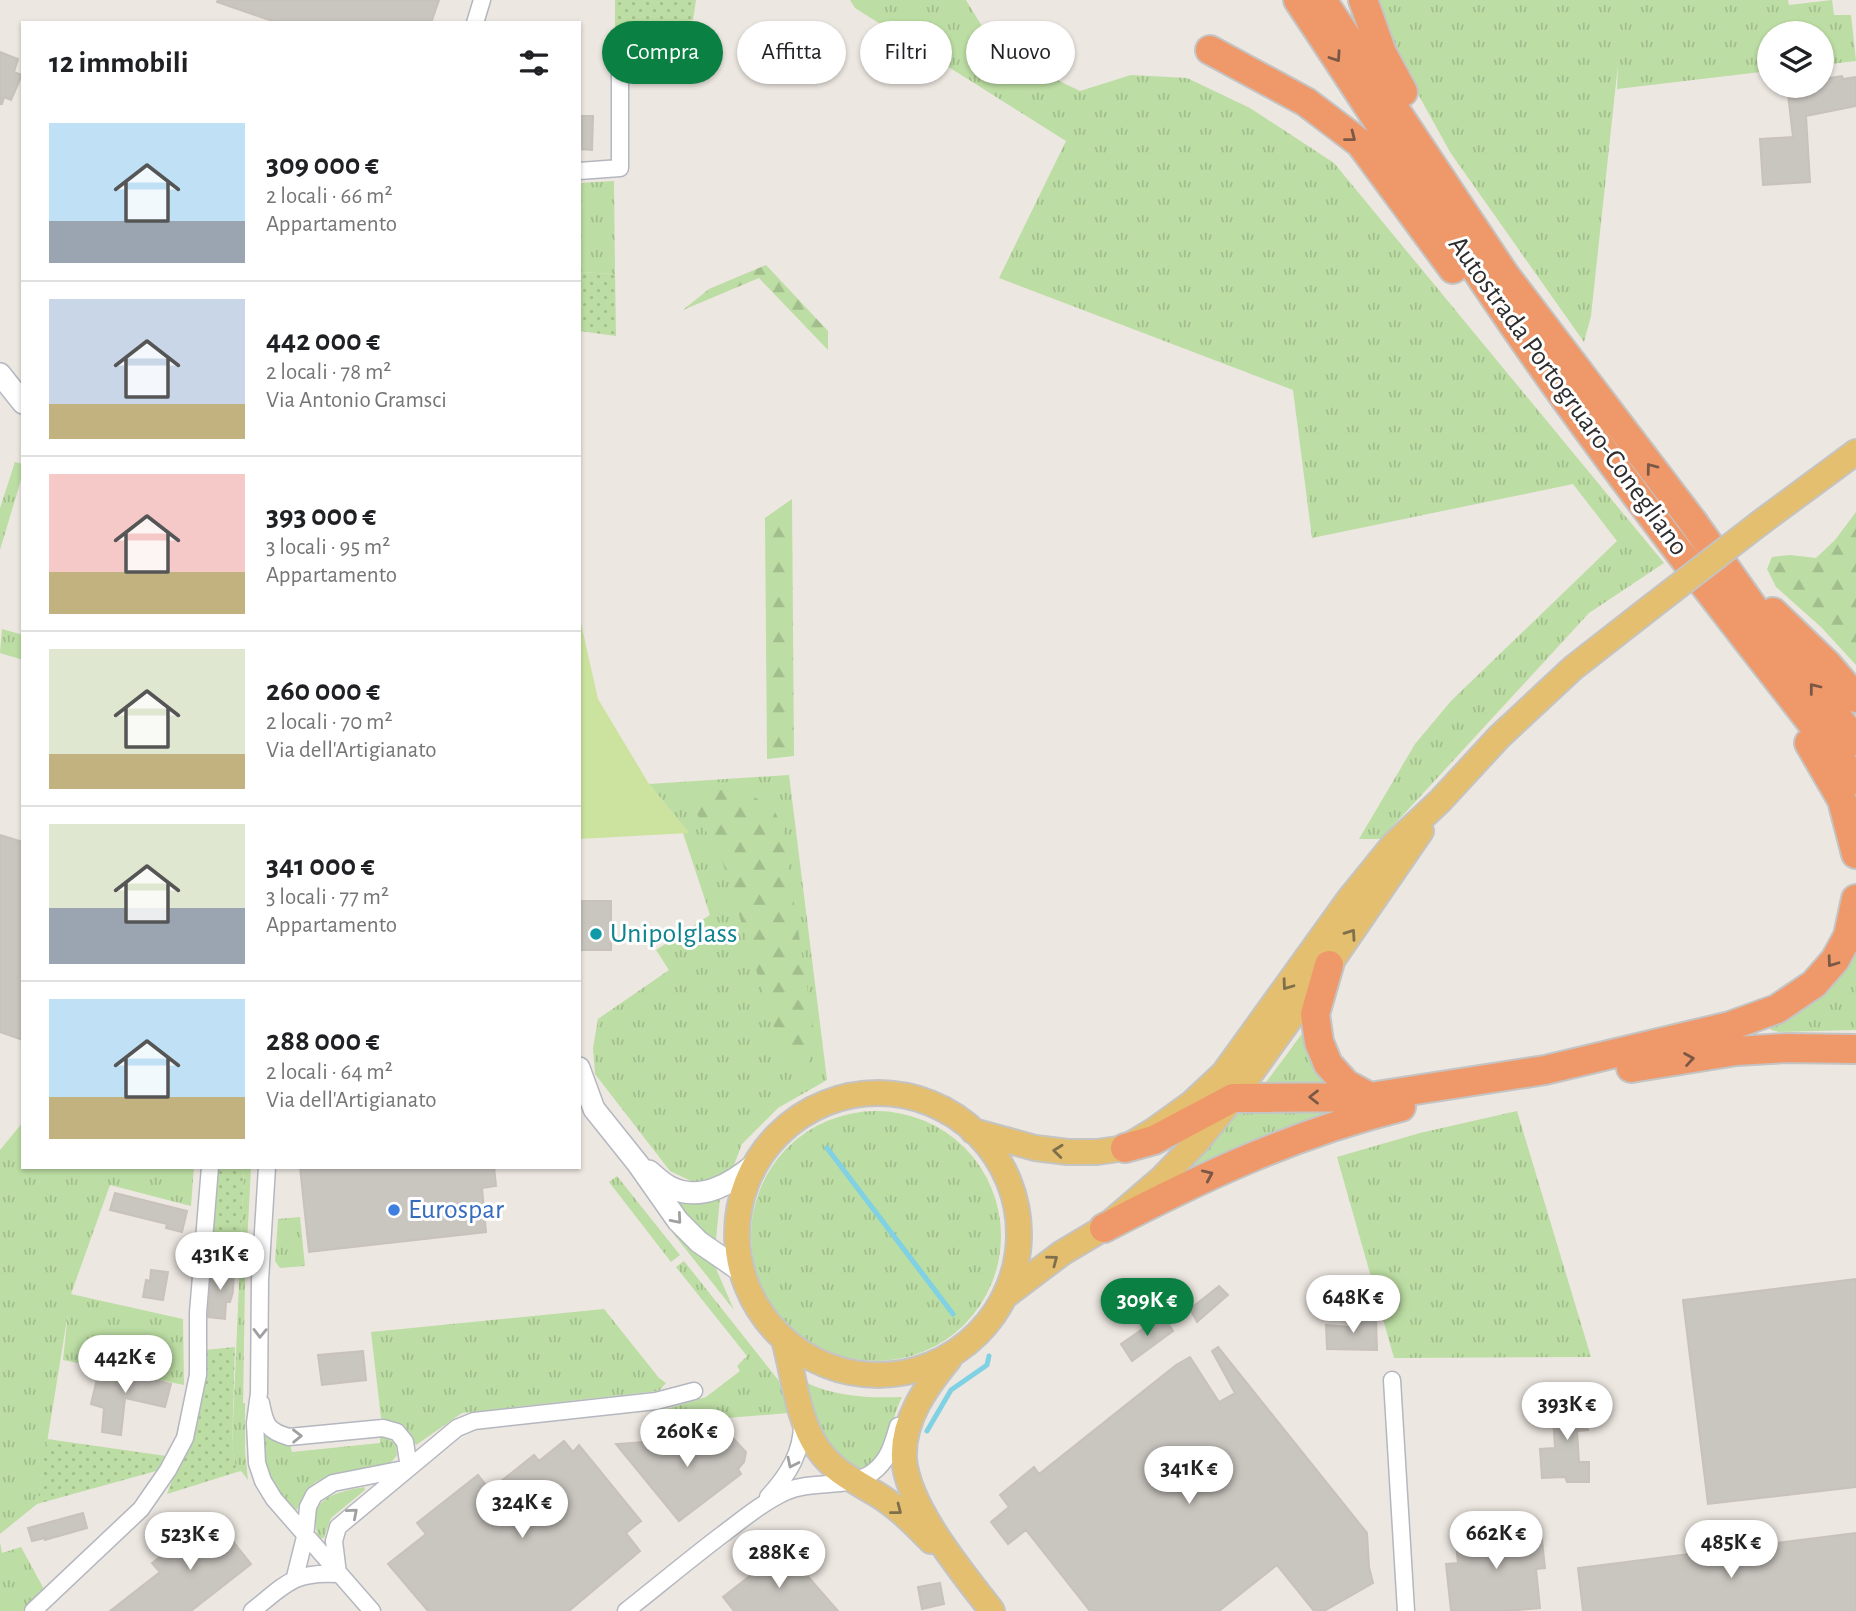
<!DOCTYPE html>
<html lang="it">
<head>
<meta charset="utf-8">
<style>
	:root { --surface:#fff; --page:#f6f6f6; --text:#202124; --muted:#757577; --line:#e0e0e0; --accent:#0b8043 }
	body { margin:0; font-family:"Alegreya Sans",sans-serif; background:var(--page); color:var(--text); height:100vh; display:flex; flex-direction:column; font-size:26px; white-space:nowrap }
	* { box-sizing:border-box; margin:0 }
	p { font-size:23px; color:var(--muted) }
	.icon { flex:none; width:38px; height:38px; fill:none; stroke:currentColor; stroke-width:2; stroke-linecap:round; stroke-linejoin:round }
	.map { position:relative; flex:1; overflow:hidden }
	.sheet { position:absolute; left:21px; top:21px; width:560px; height:1148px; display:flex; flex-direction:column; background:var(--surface); border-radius:0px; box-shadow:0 2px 5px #0004 }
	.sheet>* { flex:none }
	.hud { position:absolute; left:602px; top:21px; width:665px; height:63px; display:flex; gap:14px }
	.tools { position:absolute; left:1757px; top:21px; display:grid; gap:14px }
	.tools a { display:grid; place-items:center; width:77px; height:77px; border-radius:50%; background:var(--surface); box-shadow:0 2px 5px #0004; font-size:35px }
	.price { position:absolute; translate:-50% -60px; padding:0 16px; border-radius:24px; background:#fff; color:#222; font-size:23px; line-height:46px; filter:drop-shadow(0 2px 4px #0008) }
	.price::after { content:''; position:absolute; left:50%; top:42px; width:21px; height:16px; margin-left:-10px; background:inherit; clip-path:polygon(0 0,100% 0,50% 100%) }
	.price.current { background:var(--accent); color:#fff }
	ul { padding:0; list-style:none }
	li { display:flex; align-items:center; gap:21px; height:175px; padding:0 28px }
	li+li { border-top:2px solid var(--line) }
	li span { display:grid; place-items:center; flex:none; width:196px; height:140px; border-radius:0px; color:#555 }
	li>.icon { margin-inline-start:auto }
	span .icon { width:84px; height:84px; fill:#fffc; stroke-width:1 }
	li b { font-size:30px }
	h2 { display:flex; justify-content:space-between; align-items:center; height:84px; padding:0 28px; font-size:30px }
	.tag { padding:0 24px; border-radius:32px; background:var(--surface); box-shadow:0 2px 5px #0004; font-size:24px; line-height:63px }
	.tag.current { background:var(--accent); color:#fff }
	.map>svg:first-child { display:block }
	.grass { fill:url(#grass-tufts) }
	.forest { fill:url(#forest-firs) }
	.park { fill:url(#park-dots) }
	.pitch { fill:#cce3a0 }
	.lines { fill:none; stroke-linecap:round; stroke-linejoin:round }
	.stream { stroke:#7fd1e3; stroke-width:5 }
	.building { fill:#c9c5bf; stroke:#c8c2ba; stroke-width:2 }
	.minor-casing { stroke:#b4b7bf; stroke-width:19 }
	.secondary-casing { stroke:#b4b7bf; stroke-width:24 }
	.primary-casing { stroke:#c4c4c4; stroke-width:28 }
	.motorway-casing { stroke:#c4c4c4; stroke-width:32 }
	.minor { stroke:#fff; stroke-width:16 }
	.secondary { stroke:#fff; stroke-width:21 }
	.primary { stroke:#e3bf6f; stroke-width:24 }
	.motorway { stroke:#ef996a; stroke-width:28 }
	.primary-bridge-casing { stroke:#c4c4c4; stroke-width:28; stroke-linecap:butt }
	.primary-bridge { stroke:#e3bf6f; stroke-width:24 }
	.oneway { stroke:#7b5845 }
	.oneway2 { stroke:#7f6f4b }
	.oneway3 { stroke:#a0a0a0 }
	.culture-dot { fill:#0f9aa8; stroke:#fff; stroke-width:2.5 }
	.shop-dot { fill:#3f7fe0; stroke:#fff; stroke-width:2.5 }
	.labels { text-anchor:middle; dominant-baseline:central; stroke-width:6; stroke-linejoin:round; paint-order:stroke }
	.street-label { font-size:28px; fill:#2d2d2d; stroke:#fff }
	.culture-label { font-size:28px; fill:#0d838f; stroke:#fff; text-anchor:start }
	.shop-label { font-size:28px; fill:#366cbe; stroke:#fff; text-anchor:start }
</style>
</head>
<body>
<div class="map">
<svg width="1856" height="1611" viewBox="0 0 1856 1611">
	<defs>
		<pattern id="grass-tufts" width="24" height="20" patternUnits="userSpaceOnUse" patternTransform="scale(1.75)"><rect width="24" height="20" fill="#bcdda3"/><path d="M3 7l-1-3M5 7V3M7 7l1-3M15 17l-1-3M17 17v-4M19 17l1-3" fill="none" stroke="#a2be8d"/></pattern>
		<pattern id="forest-firs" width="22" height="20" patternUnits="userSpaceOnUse" patternTransform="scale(1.75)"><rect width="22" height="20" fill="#bcdda3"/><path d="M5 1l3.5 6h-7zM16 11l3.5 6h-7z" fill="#a2be8d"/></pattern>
		<pattern id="park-dots" width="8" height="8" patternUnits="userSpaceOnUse" patternTransform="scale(1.75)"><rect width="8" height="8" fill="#bcdda3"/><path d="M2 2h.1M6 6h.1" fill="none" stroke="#a2be8d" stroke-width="1.8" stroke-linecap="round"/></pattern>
	</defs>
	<rect width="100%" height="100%" fill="#ede7e1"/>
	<path class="grass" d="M850,0H966L997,51L1080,91L1131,75L1187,78L1250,108L1334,163L1664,563L1589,613L1381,839H1359L1415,744L1451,701L1617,541L1573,484L1312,538L1293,390L999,278L1066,141L855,8Z
		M1376,0H1788L1789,5L1832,0L1834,15H1851L1856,61L1822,65V33H1769V71L1617,89L1618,64L1591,316L1584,342L1450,152L1397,56Z
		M614,181L615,274L579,272V183Z
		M15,462L23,464V473L0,550V508Z
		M2,629L23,635V660L0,653Z
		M789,775L827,1080L778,1108L742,1144L734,1165L713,1181H691L670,1171L595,1074L593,1048L598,1019L669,970L656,950L710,915L683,833L688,832L649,784Z
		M1856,934V1030L1779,1032L1771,1030L1769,1023Z
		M1304,1031L1328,1082L1264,1085Z
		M1343,1108L1255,1140L1187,1171L1233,1112Z
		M751 1236a125 125 0 1 1 250 0a125 125 0 1 1-250 0Z
		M1517,1111L1591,1357L1394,1358L1337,1157L1420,1133Z
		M23,1122V1167H194L191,1206L110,1185L71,1294L183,1319L184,1385L63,1360L68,1313L37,1504L0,1534V1150Z
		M244,1167H251L245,1282L243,1403H245V1451L248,1480L241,1471L237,1472L232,1447Z
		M617,1176L680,1255L671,1262L609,1182Z
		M670,1198L701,1203L720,1198L716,1239H712Z
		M300,1217L305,1266L280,1268L275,1261L278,1219Z
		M672,1232L714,1264L734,1310Z
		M684,1261L779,1381L789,1413L664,1423L663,1410L706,1397L740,1371L737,1366L747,1356L676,1267Z
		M604,1309L659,1378L666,1383L659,1391L462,1413L416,1445L404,1425L381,1418L371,1332Z
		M807,1383C837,1397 869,1398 902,1397C888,1425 890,1462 854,1470L820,1436Z
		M267,1434L275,1441L290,1445L292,1452L380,1443V1436L386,1437L396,1445L397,1455C381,1482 335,1464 311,1486C305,1492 301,1501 297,1510L294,1509C278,1492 251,1456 267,1434Z
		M364,1487L365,1490L331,1518L324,1538L319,1539C305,1499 332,1493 364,1487Z
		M0,1542L2,1553L21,1547L45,1591L23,1611H0Z"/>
	<path class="forest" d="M766,265L828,331V350L759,278L683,310L709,289Z
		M792,499L794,756L767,759L765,518Z
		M1856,512V665L1821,627L1776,587L1767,569L1772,557L1790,555L1816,558L1835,540Z
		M695,786L747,793L773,808L782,826L816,1045L807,1066L784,1060L723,863L687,795Z"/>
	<path class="park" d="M615,0H696L693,20L615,37Z
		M579,272L615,274L616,336L579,331Z
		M219,1167H244L241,1238L211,1237Z
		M235,1347L232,1447L237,1472L167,1494L199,1408L205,1350Z
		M47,1439L166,1456L156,1471L37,1504Z"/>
	<path class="pitch" d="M579,614L598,699L649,784L689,833L579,839Z"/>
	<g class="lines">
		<path class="stream" d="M827,1148L953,1314
			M927,1431L951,1390L987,1365L989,1356"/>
	</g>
	<path class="building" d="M218,0H439L431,23H278L217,2Z
		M0,52L18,59L14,72L22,75L11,100L4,97L2,104H0Z
		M1842,76L1843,79L1856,77V106L1806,116L1810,182L1763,185L1760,139L1793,137L1787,86H1822V79Z
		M579,116H593L592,150L579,149Z
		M0,835L23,842V1040L0,1032Z
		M579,901H611V950H580Z
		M300,1167H494L496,1186L482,1188L486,1232L309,1252Z
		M115,1193L187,1211L182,1232L166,1228L167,1224L110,1210Z
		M212,1267L234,1269L233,1292L230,1302H226L225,1319L208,1317Z
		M151,1270L168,1272L163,1300L143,1297L146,1280L150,1281Z
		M1856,1279V1487L1708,1504L1683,1300Z
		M1219,1286L1228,1295L1197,1322L1190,1309Z
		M1163,1315L1173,1331L1132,1361L1121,1344Z
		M1367,1317L1376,1319L1377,1350L1327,1349L1326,1325L1350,1327L1352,1319Z
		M1218,1347L1367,1533L1369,1567L1373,1583L1324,1611H1314L1277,1565L1219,1611H1090L1026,1530L1008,1544L991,1522L1009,1507L1000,1495L1034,1467L1039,1474L1176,1365L1190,1357L1219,1402L1235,1393L1212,1351Z
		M363,1351L366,1380L322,1385L318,1355Z
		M100,1366L171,1384L165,1407L125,1398L121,1435L102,1432L104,1408L91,1404Z
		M1586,1397L1588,1430L1577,1431L1579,1462H1589V1482H1567L1565,1477L1542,1478L1540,1449L1555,1448L1552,1399Z
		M711,1437H732L746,1452L744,1462L738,1469L741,1474L679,1521L616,1444Z
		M564,1441L573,1452L579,1445L641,1521L626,1533L640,1551L569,1611H428L388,1564L426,1534L417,1523L478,1475L490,1490L534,1455L539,1461Z
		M83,1513L87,1528L45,1540V1538L32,1541L28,1528Z
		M212,1515L251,1564L191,1611H110L160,1572L152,1563Z
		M1531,1527L1532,1532L1541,1531L1545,1568L1536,1569L1540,1608L1506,1611H1451L1446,1564L1458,1563L1455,1535Z
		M1856,1533V1611H1583L1578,1568Z
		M784,1549L838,1611H734L723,1597Z
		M940,1583L944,1604L922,1609L918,1587Z"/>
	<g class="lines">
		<g class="minor-casing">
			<path id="minor" d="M475,23L482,0
				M579,171L620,168V57
				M267,1167L260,1280L259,1393L255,1423L257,1463L263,1481L274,1499L372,1611
				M1392,1380L1406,1611
				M261,1403C265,1424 267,1431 289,1437L383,1428L397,1432L405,1442L409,1468
				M409,1468L457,1428L474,1421L656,1401L694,1391
				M768,1497C788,1475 803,1452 802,1421
				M295,1577L305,1537L308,1507L314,1495L333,1483L409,1468L338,1527L334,1541L338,1574
				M33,1611L141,1509L168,1470L185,1438L198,1375V1313L210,1167
				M252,1611C285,1585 293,1571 338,1574
				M626,1611C659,1585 690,1559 723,1534C743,1519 762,1503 785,1492C813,1479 848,1490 873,1472C889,1460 893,1443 898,1426"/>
		</g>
		<g class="secondary-casing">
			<path id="secondary" d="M0,374L23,403
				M579,1068L594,1109L638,1164L678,1221L699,1242L741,1271
				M649,1171C656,1177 664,1185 672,1188C702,1202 732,1183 755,1164"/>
		</g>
		<g class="primary-casing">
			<path id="primary" d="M1760,523L1856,452
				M737 1234a141 141 0 1 1 282 0a141 141 0 1 1-282 0Z
				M973,1131L1035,1148L1068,1152H1097L1125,1148L1153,1131L1192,1103L1224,1073L1350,898L1393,845L1440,801L1499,737L1573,668L1651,607
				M1005,1296L1062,1253L1104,1228L1162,1178L1197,1142L1233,1098L1329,965L1421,831
				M784,1340C794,1375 797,1419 818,1449C834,1472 855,1481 878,1495C898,1507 915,1525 931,1541
				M949,1359C926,1387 902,1420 904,1459C908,1508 963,1573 992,1611"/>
		</g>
		<g class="motorway-casing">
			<path id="motorway" d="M1298,0C1380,122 1457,246 1542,366C1642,508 1750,643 1856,780
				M1322,0L1505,275L1693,522L1777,641L1856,741
				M1363,0L1382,53L1403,92
				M1210,50L1306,102L1360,143L1453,269
				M1773,612L1827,664L1856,698
				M1809,743L1842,800L1856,854
				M1329,965L1315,1014L1319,1042L1328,1064L1346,1084L1370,1097
				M1631,1068L1736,1051L1786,1048L1856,1049
				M1125,1148L1154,1140L1233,1098L1370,1097L1545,1070L1730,1026L1777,1009L1814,984L1835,960L1848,936L1856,899
				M1104,1228C1202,1177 1293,1134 1401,1107"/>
		</g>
		<use href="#minor" class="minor"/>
		<use href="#secondary" class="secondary"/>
		<use href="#primary" class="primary"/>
		<use href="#motorway" class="motorway"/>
		<g class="primary-bridge-casing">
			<path id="primary-bridge" d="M1651,607L1760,523"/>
		</g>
		<use href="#primary-bridge" class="primary-bridge"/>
	</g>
	<defs><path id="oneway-chevron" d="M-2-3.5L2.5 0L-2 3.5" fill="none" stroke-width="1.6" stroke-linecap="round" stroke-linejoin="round" transform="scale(1.75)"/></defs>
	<g class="oneway">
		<use href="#oneway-chevron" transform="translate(1336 57) rotate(56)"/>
		<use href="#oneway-chevron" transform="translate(1351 137) rotate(38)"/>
		<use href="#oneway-chevron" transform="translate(1651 468) rotate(-127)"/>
		<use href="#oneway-chevron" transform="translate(1814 688) rotate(-128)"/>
		<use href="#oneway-chevron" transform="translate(1832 962) rotate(126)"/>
		<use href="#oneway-chevron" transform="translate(1689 1059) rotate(-9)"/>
		<use href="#oneway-chevron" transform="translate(1314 1097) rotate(180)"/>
		<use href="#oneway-chevron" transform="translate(1208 1175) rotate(-24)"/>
	</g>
	<g class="oneway2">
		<use href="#oneway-chevron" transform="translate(1351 934) rotate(-55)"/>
		<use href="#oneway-chevron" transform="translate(1287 985) rotate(126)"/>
		<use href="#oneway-chevron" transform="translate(1058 1151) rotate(-174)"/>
		<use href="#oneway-chevron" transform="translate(1053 1260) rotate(-37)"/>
		<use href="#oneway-chevron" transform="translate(897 1510) rotate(38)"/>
	</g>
	<g class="oneway3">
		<use href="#oneway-chevron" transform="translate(677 1219) rotate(49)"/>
		<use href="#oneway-chevron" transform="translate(260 1333) rotate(91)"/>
		<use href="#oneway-chevron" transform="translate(297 1436) rotate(-1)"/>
		<use href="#oneway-chevron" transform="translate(792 1463) rotate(116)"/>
		<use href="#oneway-chevron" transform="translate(353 1513) rotate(-41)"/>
	</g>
	<circle class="culture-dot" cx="596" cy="934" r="7"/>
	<circle class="shop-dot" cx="394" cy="1210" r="7"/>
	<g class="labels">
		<g class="street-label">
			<text transform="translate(1568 396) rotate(54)">Autostrada Portogruaro-Conegliano</text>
		</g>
		<g class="culture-label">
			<text x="610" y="934">Unipolglass</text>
		</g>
		<g class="shop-label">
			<text x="408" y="1210">Eurospar</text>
		</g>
	</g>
</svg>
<div class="tools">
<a><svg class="icon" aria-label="layers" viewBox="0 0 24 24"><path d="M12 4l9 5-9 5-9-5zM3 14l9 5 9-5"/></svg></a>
</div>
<b class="price" style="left:220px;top:1292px">431K €</b>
<b class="price" style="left:1353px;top:1335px">648K €</b>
<b class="price current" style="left:1147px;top:1338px">309K €</b>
<b class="price" style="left:125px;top:1395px">442K €</b>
<b class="price" style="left:1567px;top:1442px">393K €</b>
<b class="price" style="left:687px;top:1469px">260K €</b>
<b class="price" style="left:1189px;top:1506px">341K €</b>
<b class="price" style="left:522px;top:1540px">324K €</b>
<b class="price" style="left:1496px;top:1571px">662K €</b>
<b class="price" style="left:190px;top:1572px">523K €</b>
<b class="price" style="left:1731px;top:1580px">485K €</b>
<b class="price" style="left:779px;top:1590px">288K €</b>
<div class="hud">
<a class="tag current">Compra</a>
<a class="tag">Affitta</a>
<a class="tag">Filtri</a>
<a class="tag">Nuovo</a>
</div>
<section class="sheet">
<h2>12 immobili<svg class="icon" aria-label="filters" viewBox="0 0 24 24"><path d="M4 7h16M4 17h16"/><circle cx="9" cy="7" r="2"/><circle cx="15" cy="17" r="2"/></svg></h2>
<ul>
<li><span style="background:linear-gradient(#bfe0f5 70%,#9aa5b1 0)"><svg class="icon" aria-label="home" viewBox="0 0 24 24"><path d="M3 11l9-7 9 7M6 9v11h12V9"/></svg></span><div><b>309 000 €</b><p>2 locali · 66 m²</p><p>Appartamento</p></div></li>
<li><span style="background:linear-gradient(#c9d6e8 75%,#c2b280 0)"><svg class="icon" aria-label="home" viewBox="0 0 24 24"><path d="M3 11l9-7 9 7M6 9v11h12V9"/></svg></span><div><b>442 000 €</b><p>2 locali · 78 m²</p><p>Via Antonio Gramsci</p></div></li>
<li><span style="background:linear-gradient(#f6c9c9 70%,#c2b280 0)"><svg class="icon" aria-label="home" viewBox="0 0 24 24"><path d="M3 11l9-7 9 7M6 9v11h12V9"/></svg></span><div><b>393 000 €</b><p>3 locali · 95 m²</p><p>Appartamento</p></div></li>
<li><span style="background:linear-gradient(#dfe7d0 75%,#c2b280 0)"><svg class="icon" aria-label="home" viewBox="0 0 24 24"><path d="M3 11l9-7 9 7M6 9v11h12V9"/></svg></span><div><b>260 000 €</b><p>2 locali · 70 m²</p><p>Via dell'Artigianato</p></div></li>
<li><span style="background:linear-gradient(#dfe7d0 60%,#9aa5b1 0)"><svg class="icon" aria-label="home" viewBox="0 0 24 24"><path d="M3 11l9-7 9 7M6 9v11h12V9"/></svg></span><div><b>341 000 €</b><p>3 locali · 77 m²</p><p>Appartamento</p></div></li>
<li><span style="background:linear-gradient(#bfe0f5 70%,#c2b280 0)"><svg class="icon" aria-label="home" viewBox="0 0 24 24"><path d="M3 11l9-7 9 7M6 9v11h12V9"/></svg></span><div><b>288 000 €</b><p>2 locali · 64 m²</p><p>Via dell'Artigianato</p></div></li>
</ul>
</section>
</div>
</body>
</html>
